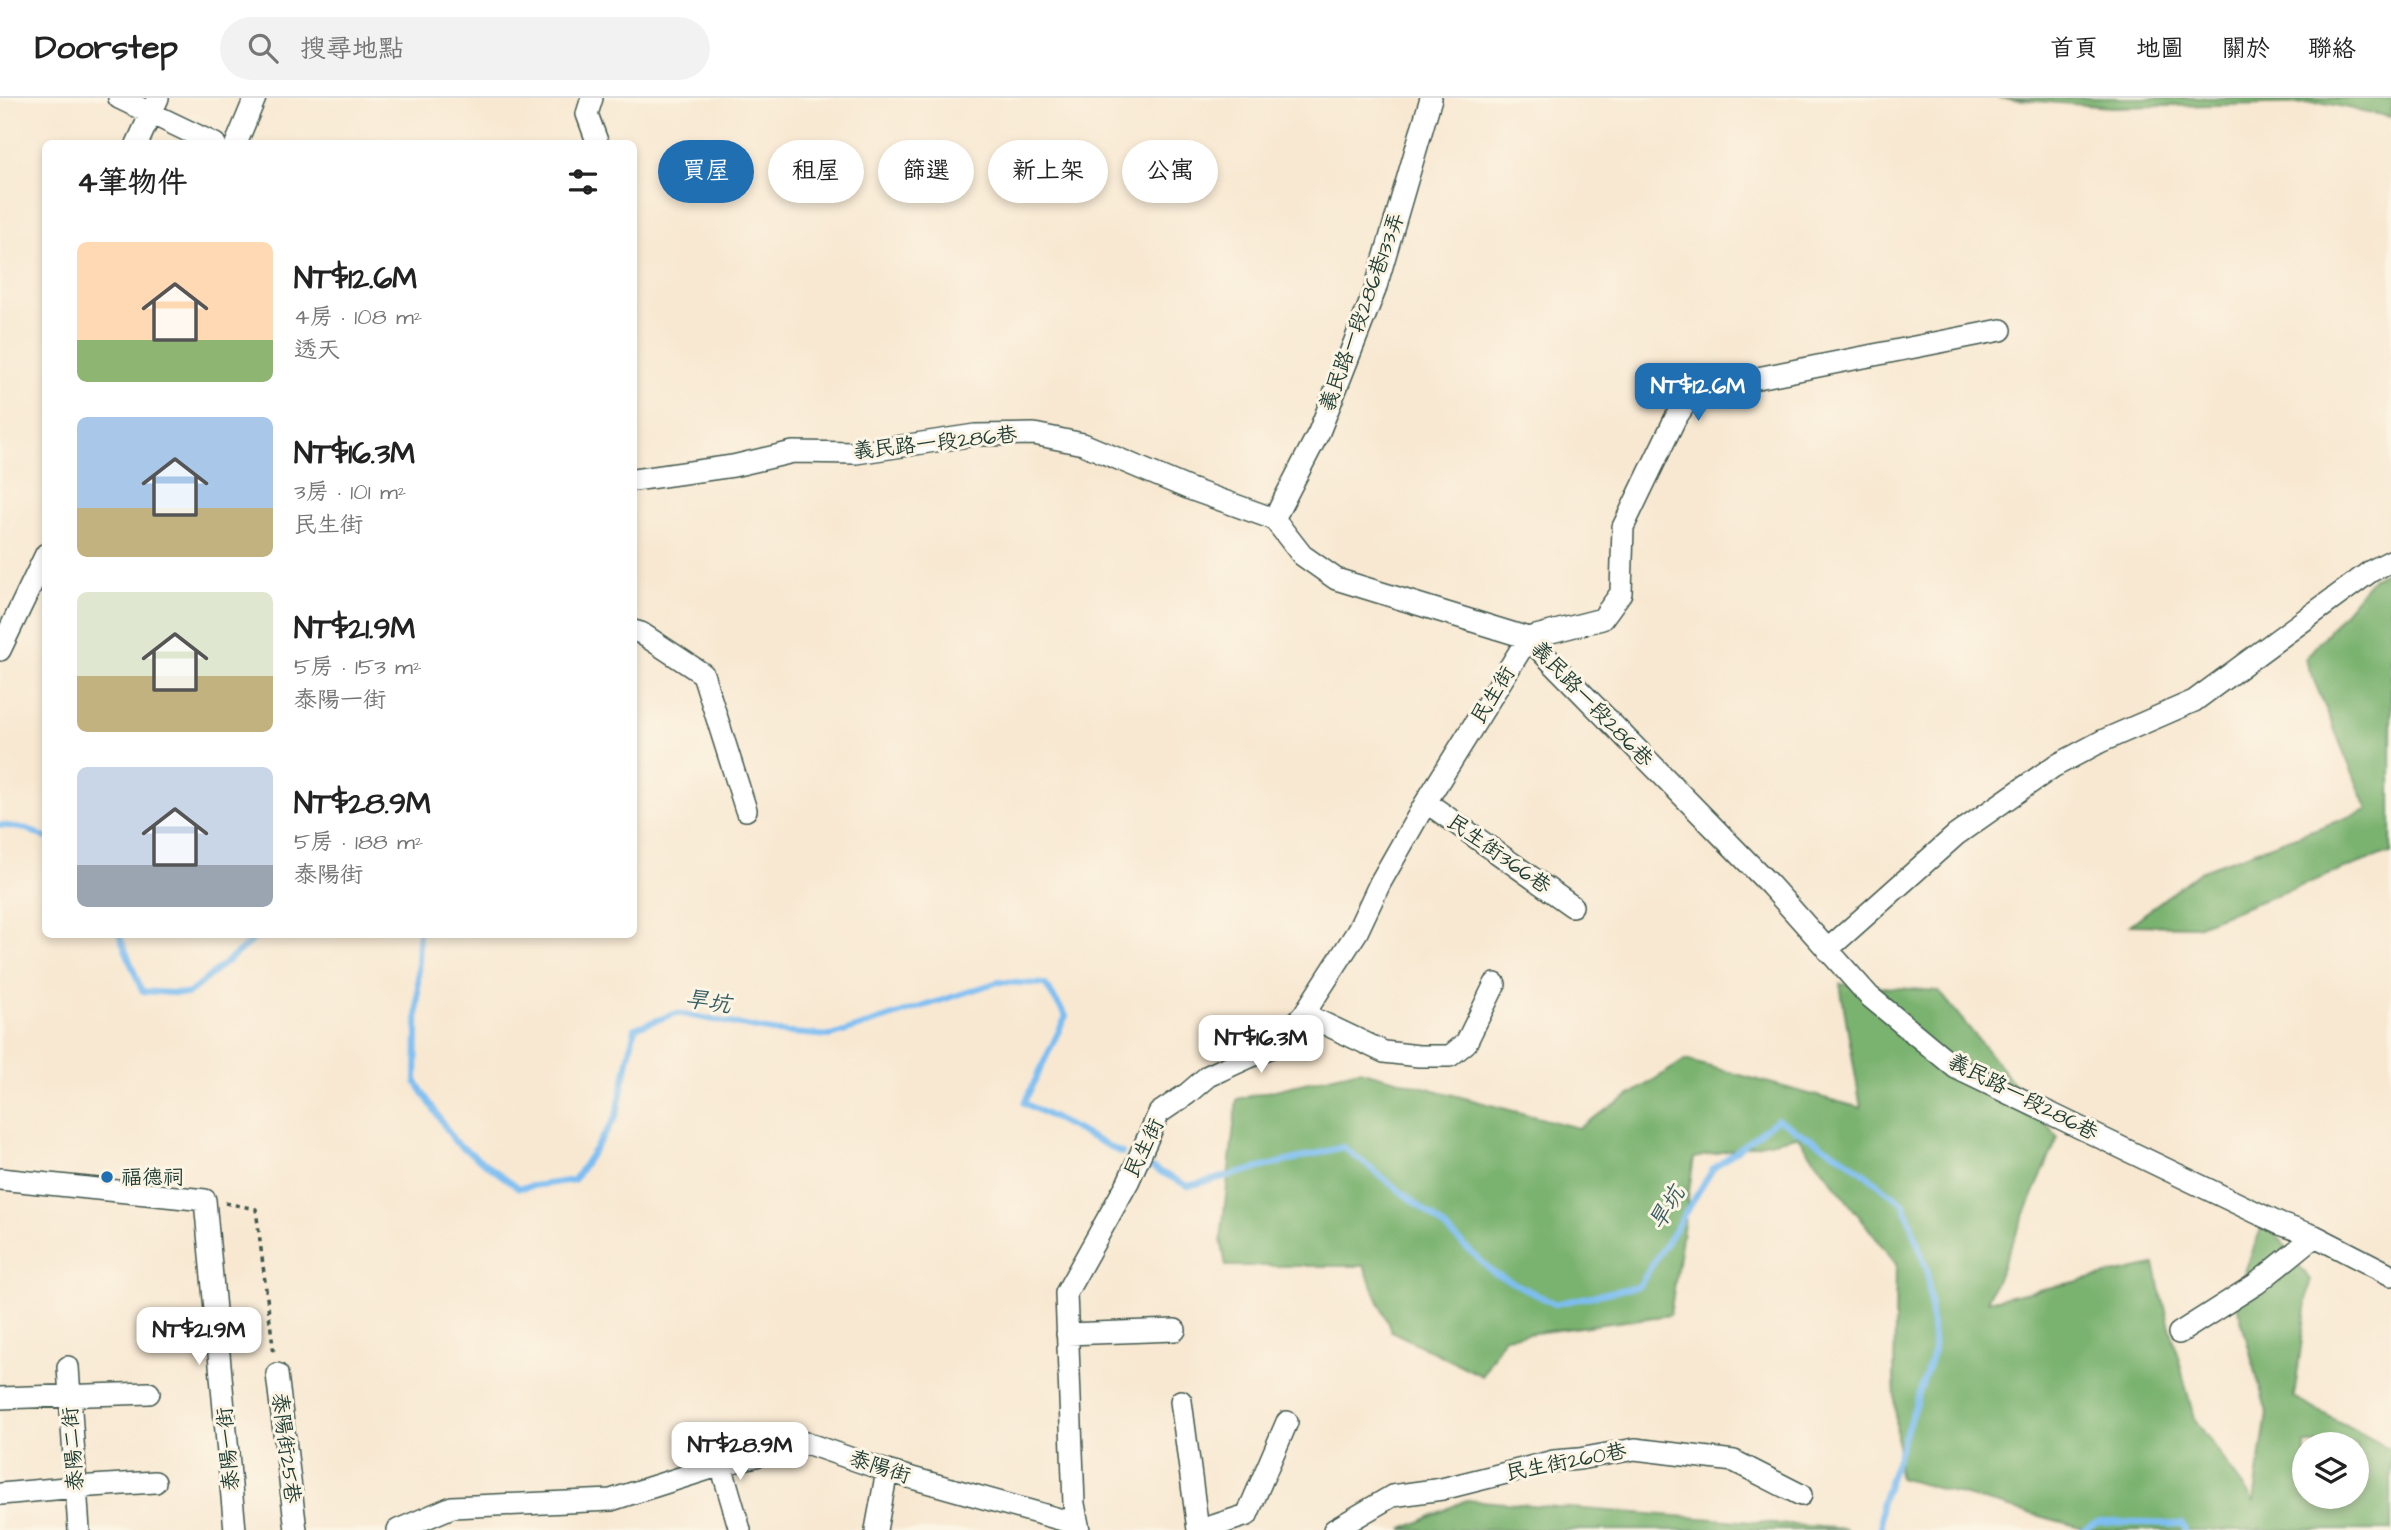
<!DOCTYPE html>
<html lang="zh-TW">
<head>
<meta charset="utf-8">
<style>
	:root { --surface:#fff; --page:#f2f2f2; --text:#222; --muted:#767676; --line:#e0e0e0; --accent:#1f6fb2 }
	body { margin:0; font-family:"Architects Daughter","LXGW WenKai TC",sans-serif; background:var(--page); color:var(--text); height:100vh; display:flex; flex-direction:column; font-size:26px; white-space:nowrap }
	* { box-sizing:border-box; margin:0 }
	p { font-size:23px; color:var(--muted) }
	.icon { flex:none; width:38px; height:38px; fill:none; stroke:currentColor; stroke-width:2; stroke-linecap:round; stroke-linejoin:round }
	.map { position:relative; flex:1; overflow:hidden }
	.side { position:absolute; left:42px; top:42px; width:595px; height:798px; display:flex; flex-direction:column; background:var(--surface); border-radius:10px; box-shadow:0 4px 10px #0003 }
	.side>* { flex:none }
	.banner { position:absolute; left:658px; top:42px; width:665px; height:63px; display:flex; gap:14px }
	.buttons { position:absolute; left:2292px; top:1334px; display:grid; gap:14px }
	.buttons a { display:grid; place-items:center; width:77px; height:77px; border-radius:50%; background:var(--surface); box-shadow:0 4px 10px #0003; font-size:35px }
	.price { position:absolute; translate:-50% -60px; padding:0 16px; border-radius:14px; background:#fff; color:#222; font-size:23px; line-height:46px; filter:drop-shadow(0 2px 4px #0008) }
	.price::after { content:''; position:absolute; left:50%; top:42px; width:21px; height:16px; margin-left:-10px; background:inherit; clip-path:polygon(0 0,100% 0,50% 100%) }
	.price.active { background:var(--accent); color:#fff }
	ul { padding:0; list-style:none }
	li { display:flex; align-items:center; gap:21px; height:175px; padding:0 35px }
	li span { display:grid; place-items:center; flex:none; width:196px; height:140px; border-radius:10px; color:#555 }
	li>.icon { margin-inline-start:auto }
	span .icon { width:84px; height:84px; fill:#fffc; stroke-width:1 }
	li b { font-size:30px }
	h2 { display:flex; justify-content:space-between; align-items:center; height:84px; padding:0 35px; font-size:30px }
	.pill { padding:0 24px; border-radius:32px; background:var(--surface); box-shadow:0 4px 10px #0003; font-size:24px; line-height:63px }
	.pill.active { background:var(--accent); color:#fff }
	header { display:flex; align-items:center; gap:42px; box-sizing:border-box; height:98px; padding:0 35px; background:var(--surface); border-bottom:2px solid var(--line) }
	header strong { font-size:33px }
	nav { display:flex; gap:38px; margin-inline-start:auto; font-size:24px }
	.search { width:490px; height:63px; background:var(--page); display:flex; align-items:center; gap:18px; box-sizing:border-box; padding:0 24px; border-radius:38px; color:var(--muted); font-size:26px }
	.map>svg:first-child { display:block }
	.forest { fill:#7ab270; stroke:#4c7852; stroke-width:2; fill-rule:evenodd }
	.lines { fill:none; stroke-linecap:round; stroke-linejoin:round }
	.stream { stroke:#7dbef2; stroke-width:6 }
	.minor-casing { stroke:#40574c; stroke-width:24 }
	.path { stroke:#40574c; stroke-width:3.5; stroke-dasharray:5 5; stroke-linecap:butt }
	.minor { stroke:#fff; stroke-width:21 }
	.poi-dot { fill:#1f6fb2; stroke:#fcf5e5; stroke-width:2.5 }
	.labels { text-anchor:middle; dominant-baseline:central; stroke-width:6; stroke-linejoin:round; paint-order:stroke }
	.street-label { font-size:21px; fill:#1f3d34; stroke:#fcf5e5 }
	.poi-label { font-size:21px; fill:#1f3d34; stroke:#fcf5e5; text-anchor:start }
	.water-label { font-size:23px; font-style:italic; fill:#365d64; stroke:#fcf5e5 }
</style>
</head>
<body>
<header>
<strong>Doorstep</strong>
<div class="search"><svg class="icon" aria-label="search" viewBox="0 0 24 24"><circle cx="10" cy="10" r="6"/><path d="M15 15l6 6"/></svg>搜尋地點</div>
<nav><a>首頁</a><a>地圖</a><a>關於</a><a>聯絡</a></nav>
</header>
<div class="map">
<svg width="2391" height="1432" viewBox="0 0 2391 1432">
	<rect width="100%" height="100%" fill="#fcf5e5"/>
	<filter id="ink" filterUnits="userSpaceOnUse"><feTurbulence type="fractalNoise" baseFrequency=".0143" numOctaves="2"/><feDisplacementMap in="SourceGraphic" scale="14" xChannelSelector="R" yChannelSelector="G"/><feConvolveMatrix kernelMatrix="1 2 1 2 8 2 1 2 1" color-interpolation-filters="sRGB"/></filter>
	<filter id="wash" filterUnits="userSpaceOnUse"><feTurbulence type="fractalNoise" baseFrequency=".00686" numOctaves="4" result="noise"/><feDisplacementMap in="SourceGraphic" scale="28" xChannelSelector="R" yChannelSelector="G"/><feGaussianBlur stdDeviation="1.57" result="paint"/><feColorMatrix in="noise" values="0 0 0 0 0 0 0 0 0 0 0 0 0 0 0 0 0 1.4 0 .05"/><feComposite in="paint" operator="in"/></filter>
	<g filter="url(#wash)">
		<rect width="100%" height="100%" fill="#f8e8d1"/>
		<path class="forest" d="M1997,0H2391V19L2325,5L2111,9Z
			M2391,471V756L2381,757L2196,828L2130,827L2200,773L2368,712L2305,561L2373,480Z
			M1840,886L1939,893L2058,1040L1987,1203L2154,1167L2194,1320L2254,1404L2267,1315L2235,1200L2265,1120L2310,1182L2294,1300L2391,1351V1432H2091L1899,1380L1894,1280L1896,1166L1797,1038L1694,1060L1670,1217L1504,1239L1482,1278L1391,1233L1364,1168H1226L1221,1141L1237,1001L1359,972L1578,1030L1685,962L1861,1010ZM2305,1346H2357V1398H2305Z
			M1466,1402L1846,1431V1432H1402Z"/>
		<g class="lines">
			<path class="stream" d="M0,727L27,731L46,740
				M119,836L142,893L188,896L260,836
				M419,836L416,984L455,1044L519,1090L574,1082L616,1019L635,930L677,915L777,934L831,938L998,884L1045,886L1066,918L1024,1005L1122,1055
				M1153,1070L1188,1088L1343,1049L1432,1118L1494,1175L1555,1206L1639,1188L1713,1071L1777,1021L1846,1061L1904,1106L1927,1172L1934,1252L1881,1407V1432
				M2083,1432L2099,1424L2182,1426L2185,1432"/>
		</g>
	</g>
	<g filter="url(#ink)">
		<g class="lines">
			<g class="minor-casing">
				<path id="minor" d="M119,0L215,46
					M592,0L587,16L598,46
					M137,46L158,0
					M236,46L255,0
					M634,382L733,368L793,354L856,355L975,337L1034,336L1083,346L1190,391L1274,421L1302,457L1336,481L1528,540L1770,787L1869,898L1956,970L2280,1126L2315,1138L2391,1177
					M1274,421L1319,334L1375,192L1431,0
					M634,533L641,535L703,576L746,712
					M0,552L46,456
					M1426,704L1572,808
					M1827,852L1956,737L2053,669L2102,643L2194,603L2371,473L2391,463
					M1304,916L1384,954L1419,958H1450L1466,945L1495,886
					M0,1081L205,1102L235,1432
					M2179,1235L2256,1186L2315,1138
					M1067,1236L1175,1232
					M68,1269L79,1432
					M277,1276L296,1432
					M0,1300L149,1295
					M1181,1303L1198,1432
					M721,1367L740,1432
					M1,1396L76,1389L155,1384
					M398,1432L452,1409L611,1402L721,1367L806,1345L887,1373L1077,1426
					M876,1432L887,1373
					M1079,1432L1074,1406L1066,1195L1128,1084L1159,1015L1187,996L1208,978L1276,947L1304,916L1357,834L1380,785L1426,704L1528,540L1602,521L1621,495L1623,429L1675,321L1688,302L1707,290L2001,232
					M1201,1432L1247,1417L1287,1324
					M1334,1432L1392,1398L1442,1391L1554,1363L1579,1361L1635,1351L1734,1363L1801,1397"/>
			</g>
			<path class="path" d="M225,1105L256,1111L274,1256"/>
			<use href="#minor" class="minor"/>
		</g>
	</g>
	<circle class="poi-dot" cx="107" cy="1079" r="7"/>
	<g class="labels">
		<g class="street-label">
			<text transform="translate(1362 214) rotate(-70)">義民路一段286巷133弄</text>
			<text transform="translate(935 345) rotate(-6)">義民路一段286巷</text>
			<text transform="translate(1493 597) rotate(-58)">民生街</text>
			<text transform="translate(1592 606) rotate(46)">義民路一段286巷</text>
			<text transform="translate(1499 756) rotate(35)">民生街366巷</text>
			<text transform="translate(2023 999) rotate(27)">義民路一段286巷</text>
			<text transform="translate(1144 1050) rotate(-64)">民生街</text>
			<text transform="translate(286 1350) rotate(83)">泰陽街25巷</text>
			<text transform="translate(73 1351) rotate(-94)">泰陽二街</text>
			<text transform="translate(228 1351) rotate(-95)">泰陽一街</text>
			<text transform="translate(1566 1364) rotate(-11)">民生街260巷</text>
			<text transform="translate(880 1369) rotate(18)">泰陽街</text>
		</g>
		<g class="poi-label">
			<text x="121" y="1079">福德祠</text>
		</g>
		<g class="water-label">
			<text transform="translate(708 904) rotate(9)">旱坑</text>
			<text transform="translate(1667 1110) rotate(-58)">旱坑</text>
		</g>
	</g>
</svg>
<div class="buttons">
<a><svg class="icon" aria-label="layers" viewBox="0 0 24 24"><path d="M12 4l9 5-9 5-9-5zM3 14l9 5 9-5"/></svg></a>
</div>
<b class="price active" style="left:1698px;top:325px">NT$12.6M</b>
<b class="price" style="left:1261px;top:977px">NT$16.3M</b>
<b class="price" style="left:199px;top:1269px">NT$21.9M</b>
<b class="price" style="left:740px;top:1384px">NT$28.9M</b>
<div class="banner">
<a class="pill active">買屋</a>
<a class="pill">租屋</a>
<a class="pill">篩選</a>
<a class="pill">新上架</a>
<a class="pill">公寓</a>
</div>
<section class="side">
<h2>4筆物件<svg class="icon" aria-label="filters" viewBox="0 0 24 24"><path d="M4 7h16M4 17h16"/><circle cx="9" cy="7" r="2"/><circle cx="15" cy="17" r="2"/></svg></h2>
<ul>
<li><span style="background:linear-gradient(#ffd9b3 70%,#8fb573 0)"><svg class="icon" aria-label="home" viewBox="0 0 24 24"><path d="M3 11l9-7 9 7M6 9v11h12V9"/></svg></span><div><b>NT$12.6M</b><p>4房 · 108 m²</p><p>透天</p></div></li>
<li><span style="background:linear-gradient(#a9c7e8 65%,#c2b280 0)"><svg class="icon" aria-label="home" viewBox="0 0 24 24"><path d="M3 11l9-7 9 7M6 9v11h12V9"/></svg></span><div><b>NT$16.3M</b><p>3房 · 101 m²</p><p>民生街</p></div></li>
<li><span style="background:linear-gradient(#dfe7d0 60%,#c2b280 0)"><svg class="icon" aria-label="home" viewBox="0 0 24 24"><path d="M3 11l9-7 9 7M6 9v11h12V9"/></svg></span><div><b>NT$21.9M</b><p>5房 · 153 m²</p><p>泰陽一街</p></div></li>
<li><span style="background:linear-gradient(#c9d6e8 70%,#9aa5b1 0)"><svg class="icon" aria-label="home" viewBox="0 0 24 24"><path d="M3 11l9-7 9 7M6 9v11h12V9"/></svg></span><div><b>NT$28.9M</b><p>5房 · 188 m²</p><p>泰陽街</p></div></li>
</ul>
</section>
</div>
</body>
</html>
